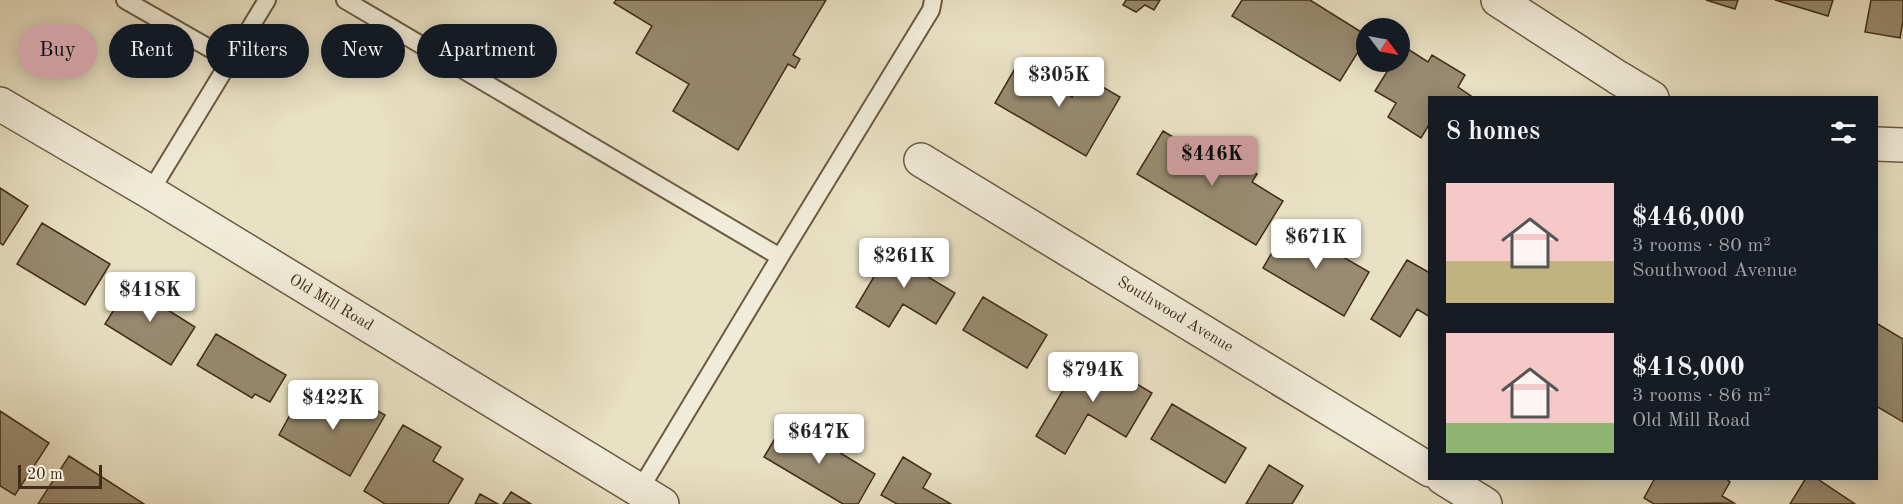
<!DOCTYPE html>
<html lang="en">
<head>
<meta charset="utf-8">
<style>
	:root { --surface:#171b24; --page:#20242c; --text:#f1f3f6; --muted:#9ea1a6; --accent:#c59692 }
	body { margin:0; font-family:"Old Standard TT",serif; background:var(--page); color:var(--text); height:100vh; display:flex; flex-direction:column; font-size:22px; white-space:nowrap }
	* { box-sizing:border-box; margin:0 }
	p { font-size:20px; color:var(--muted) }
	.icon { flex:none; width:33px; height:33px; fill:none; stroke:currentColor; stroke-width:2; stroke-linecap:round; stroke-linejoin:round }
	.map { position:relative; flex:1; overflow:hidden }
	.panel { position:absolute; left:1428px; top:96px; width:450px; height:384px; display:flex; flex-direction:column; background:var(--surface); border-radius:0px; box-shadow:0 3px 15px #0003 }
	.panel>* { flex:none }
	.guide { position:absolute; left:18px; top:24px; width:570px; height:54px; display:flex; gap:12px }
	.needle { width:39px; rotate:122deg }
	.tools { position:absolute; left:1356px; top:18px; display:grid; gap:12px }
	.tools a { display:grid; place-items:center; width:54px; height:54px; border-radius:50%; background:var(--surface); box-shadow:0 3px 15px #0003; font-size:30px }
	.scale { position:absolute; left:18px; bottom:15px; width:84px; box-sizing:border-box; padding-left:6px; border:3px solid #412d17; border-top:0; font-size:16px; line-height:21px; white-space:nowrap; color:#412d17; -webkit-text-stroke:4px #f1ecd9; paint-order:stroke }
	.price { position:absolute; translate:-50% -51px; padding:0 14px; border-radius:6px; background:#fff; color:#222; font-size:20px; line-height:39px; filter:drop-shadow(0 2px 3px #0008) }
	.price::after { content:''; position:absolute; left:50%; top:36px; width:18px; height:14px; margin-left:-9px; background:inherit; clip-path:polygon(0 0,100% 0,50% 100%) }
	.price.current { background:var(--accent); color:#111 }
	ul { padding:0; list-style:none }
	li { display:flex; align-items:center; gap:18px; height:150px; padding:0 18px }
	li span { display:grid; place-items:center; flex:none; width:168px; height:120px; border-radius:0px; color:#555 }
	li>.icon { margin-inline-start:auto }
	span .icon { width:72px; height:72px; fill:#fffc; stroke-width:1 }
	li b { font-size:26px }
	h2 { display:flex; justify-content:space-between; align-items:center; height:72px; padding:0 18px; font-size:26px }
	.pill { padding:0 21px; border-radius:27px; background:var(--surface); box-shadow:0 3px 15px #0003; font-size:21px; line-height:54px }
	.pill.current { background:var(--accent); color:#111 }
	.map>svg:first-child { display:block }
	.building { fill:#988b71; stroke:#412d17; stroke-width:1.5 }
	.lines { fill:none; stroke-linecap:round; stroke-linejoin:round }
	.lane-casing { stroke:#6b5a42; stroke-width:20 }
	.street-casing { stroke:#6b5a42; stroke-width:36 }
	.lane { stroke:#f1ecd9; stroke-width:16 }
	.street { stroke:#f1ecd9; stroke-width:33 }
	.labels { text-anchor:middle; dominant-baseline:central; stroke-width:4.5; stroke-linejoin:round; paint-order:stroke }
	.street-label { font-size:16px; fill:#412d17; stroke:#f1ecd9 }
</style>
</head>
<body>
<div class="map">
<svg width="1903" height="504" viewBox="0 0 1903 504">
	<rect width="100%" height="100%" fill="#e9e1c4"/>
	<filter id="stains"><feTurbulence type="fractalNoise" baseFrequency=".00333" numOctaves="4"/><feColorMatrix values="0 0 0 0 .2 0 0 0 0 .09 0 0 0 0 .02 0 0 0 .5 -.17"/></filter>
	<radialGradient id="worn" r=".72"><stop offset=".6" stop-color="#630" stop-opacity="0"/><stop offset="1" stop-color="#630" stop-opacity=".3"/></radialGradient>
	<path class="building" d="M616,0H826L793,55L800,59L795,68L788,64L738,150L673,111L689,84L636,53L652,26L614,3Z
		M1126,0H1160L1154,10L1145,5L1136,12L1123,5Z
		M1242,0H1310L1366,35V39L1340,81L1232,16Z
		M1706,0H1738L1735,9Z
		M1775,0H1833L1828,16Z
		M1871,0H1903V21L1900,38L1865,32Z
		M1403,46L1428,62L1432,55L1465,75L1458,87L1474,98H1430V123L1421,138L1388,117L1396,103L1375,91L1393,62H1400V51Z
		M1017,65L1072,97L1084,76L1120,97L1086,156L995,103Z
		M1163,131L1223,167L1230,157L1257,174L1252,182L1283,201L1256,245L1137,174Z
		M0,188L28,206L3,245L0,243Z
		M42,223L110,264L85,305L17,264Z
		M1288,225L1369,272L1344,316L1263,268Z
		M894,243L928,264L923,274L955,293L936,324L903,304L889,327L856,307Z
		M1407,260L1430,273V317L1417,309L1400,337L1371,319Z
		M133,279L168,300L163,307L195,327L171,365L105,324Z
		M983,297L1047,335L1027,368L963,330Z
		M1876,323L1903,339V422L1876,406Z
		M216,334L286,375L270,402L255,394L252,398L197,365Z
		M1085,353L1152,393L1126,437L1088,414L1065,454L1036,436Z
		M328,396L345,406L351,396L385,415L350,476L279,435L300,397L321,409Z
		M1172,404L1246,448L1225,483L1151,439Z
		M0,411L49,443L15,495L0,486Z
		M786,420L875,474L858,504H843L764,457Z
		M403,425L441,447L433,461L463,479L448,504H385L364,491Z
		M69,456L144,504H38Z
		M903,457L931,474L923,488L951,504H897L881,495Z
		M1269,465L1303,486L1292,504H1246Z
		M1655,478H1725L1730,482L1722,496L1734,503L1654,504L1644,498Z
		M1806,478H1816L1855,504H1790Z
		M511,492L531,504H503Z
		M480,494L498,504H475Z"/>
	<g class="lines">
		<g class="lane-casing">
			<path id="lane" d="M125,0L230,60
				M345,0L780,257L639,491
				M150,192L267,0
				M780,257L931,10L933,0"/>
		</g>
		<g class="street-casing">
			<path id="street" d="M1498,0L1617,77L1652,98
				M0,104L150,192L662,504
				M1876,144L1903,145
				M921,160L1430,470
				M1443,478L1485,504"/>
		</g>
		<use href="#lane" class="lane"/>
		<use href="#street" class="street"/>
	</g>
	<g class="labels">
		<g class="street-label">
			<text transform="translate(331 303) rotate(31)">Old Mill Road</text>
			<text transform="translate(1175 315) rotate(31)">Southwood Avenue</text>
		</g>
	</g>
	<rect width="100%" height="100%" filter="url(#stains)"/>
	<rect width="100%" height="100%" fill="url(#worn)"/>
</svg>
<div class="tools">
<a><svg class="needle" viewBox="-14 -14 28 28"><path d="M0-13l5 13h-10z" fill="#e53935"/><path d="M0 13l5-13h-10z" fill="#9ea1a6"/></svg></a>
</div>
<div class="scale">20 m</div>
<b class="price" style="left:1059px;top:108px">$305K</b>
<b class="price current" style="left:1212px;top:187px">$446K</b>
<b class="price" style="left:1316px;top:270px">$671K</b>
<b class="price" style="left:904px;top:289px">$261K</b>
<b class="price" style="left:150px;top:323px">$418K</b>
<b class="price" style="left:1093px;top:403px">$794K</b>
<b class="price" style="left:333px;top:431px">$422K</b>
<b class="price" style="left:819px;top:465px">$647K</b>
<div class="guide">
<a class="pill current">Buy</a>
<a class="pill">Rent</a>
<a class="pill">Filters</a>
<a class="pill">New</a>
<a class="pill">Apartment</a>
</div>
<section class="panel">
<h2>8 homes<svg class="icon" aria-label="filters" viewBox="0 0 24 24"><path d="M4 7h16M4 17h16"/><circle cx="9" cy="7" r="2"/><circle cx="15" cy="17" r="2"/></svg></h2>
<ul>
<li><span style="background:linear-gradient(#f6c9c9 65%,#c2b280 0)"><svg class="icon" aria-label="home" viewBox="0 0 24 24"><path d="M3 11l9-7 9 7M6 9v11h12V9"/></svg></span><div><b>$446,000</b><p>3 rooms · 80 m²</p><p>Southwood Avenue</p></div></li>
<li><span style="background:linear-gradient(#f6c9c9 75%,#8fb573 0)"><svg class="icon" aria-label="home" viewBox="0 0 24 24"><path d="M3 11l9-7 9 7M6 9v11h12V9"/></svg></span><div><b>$418,000</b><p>3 rooms · 86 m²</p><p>Old Mill Road</p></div></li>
</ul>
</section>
</div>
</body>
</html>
